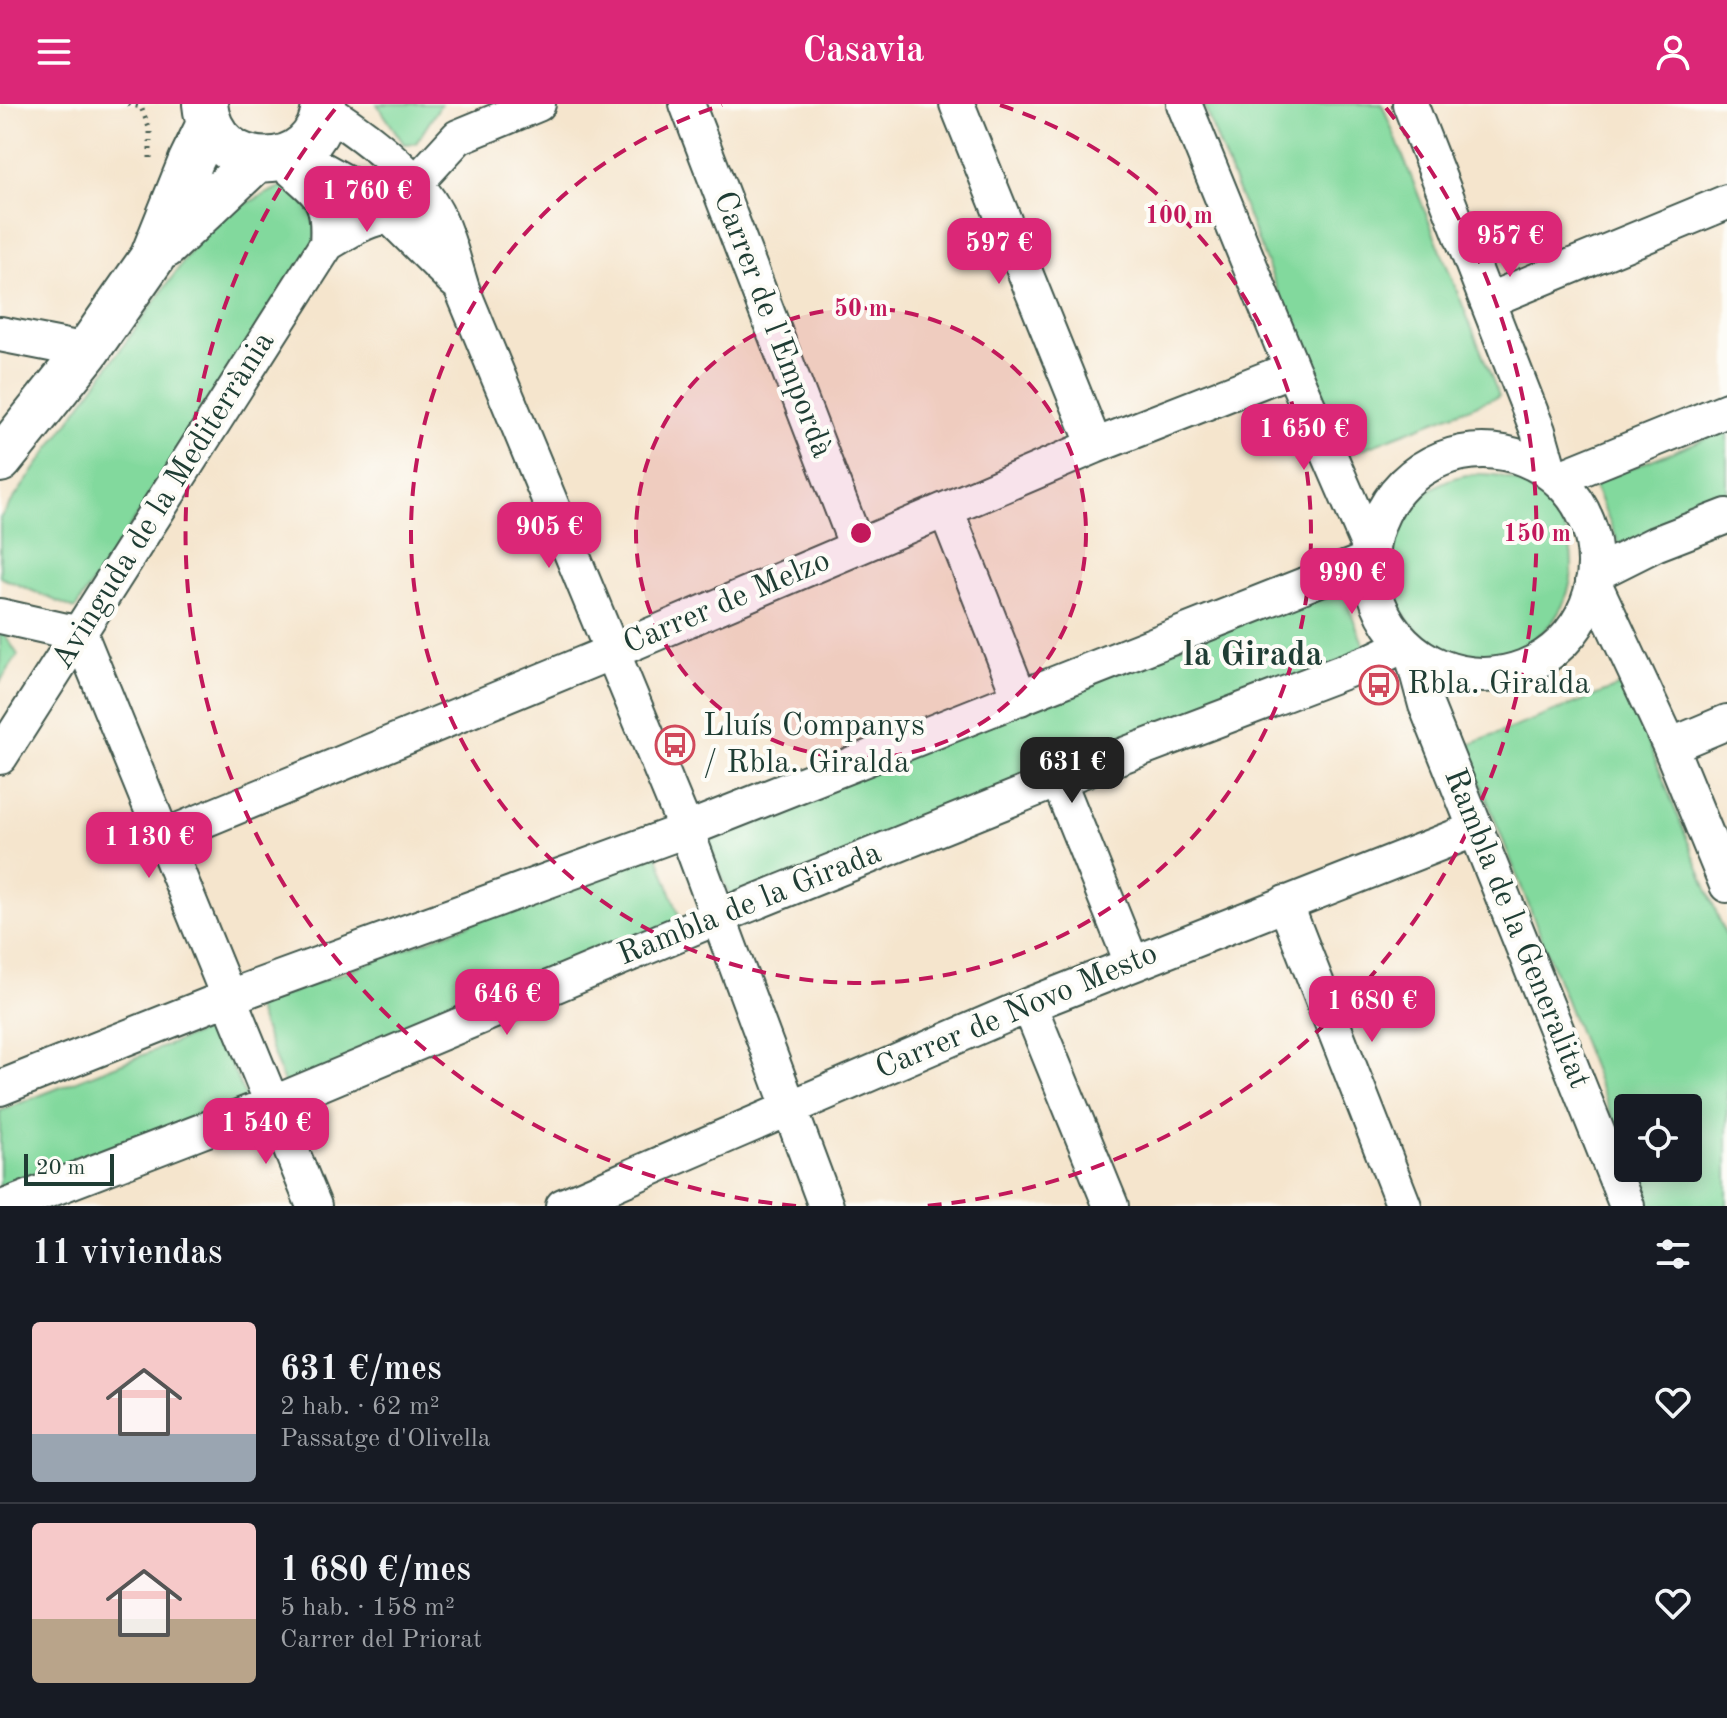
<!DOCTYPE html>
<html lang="es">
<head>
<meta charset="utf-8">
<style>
	:root { --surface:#171b24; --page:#20242c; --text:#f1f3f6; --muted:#9ea1a6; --line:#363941; --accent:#db2777 }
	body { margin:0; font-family:"Old Standard TT",serif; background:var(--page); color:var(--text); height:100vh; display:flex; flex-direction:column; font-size:30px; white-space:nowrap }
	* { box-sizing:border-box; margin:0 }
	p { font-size:26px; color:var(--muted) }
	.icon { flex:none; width:44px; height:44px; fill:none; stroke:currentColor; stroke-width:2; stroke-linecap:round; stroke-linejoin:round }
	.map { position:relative; height:1102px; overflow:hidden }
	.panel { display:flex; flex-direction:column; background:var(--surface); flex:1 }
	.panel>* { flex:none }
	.tools { position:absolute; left:1614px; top:990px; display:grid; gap:16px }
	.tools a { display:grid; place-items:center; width:88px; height:88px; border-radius:8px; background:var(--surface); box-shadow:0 4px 20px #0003; font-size:40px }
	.scale { position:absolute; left:24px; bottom:20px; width:90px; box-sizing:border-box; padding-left:8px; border:4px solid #1f3d34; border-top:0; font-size:22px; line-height:28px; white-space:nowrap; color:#1f3d34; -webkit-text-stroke:6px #fdfcf7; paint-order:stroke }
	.price { position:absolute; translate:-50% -68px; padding:0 18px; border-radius:16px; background:var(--accent); color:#fff; font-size:26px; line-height:52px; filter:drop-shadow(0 2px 4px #0008) }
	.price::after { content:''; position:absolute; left:50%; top:48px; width:24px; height:18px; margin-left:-12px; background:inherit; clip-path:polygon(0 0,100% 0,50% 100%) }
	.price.on { background:#222; color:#fff }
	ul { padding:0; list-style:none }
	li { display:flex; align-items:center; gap:24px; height:200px; padding:0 32px }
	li+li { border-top:2px solid var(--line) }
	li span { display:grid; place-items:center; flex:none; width:224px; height:160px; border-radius:8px; color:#555 }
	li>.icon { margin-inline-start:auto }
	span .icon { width:96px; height:96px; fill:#fffc; stroke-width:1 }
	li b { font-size:34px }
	h2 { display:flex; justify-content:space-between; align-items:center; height:96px; padding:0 32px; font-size:34px }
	header { display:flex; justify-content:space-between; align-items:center; height:104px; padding:0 32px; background:var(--accent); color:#fff; font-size:36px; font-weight:800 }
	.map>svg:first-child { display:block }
	.park { fill:#82d99d; stroke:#508b68; stroke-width:2 }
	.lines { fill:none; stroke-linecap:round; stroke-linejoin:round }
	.street-casing { stroke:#3f564b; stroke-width:38 }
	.secondary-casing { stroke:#3f564b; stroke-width:48 }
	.path { stroke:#3f564b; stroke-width:5; stroke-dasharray:2 6; stroke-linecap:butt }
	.street { stroke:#fff; stroke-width:34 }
	.secondary { stroke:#fff; stroke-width:44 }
	.ring { fill:none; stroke:#c2185b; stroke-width:4; stroke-dasharray:14 10 }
	.labels { text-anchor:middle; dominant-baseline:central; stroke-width:8; stroke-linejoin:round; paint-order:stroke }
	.street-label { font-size:32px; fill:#1f3d34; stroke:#fdfcf7 }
	.poi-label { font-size:32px; fill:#1f3d34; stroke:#fdfcf7; text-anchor:start }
	.neighbourhood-label { font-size:34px; font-weight:bold; fill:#1f3d34; stroke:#fdfcf7 }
	.centre { fill:#c2185b; stroke:#fdfcf7; stroke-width:4 }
	.ring-label { font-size:24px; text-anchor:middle; font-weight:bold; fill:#c2185b; stroke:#fdfcf7; stroke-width:8; stroke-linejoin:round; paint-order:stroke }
</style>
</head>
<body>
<header><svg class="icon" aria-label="menu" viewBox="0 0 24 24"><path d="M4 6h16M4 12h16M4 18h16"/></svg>Casavia<svg class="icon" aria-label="person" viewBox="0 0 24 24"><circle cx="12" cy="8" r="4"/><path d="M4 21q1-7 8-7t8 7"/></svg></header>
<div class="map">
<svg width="1727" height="1102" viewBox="0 0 1727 1102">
	<rect width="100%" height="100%" fill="#fdfcf7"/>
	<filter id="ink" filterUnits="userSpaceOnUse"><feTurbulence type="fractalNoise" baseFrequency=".0125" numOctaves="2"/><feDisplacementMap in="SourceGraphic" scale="16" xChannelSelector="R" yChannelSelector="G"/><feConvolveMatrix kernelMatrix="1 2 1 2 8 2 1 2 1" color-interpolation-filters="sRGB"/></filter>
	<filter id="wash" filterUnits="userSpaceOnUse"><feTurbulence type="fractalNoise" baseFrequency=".006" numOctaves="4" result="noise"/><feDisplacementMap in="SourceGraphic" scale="32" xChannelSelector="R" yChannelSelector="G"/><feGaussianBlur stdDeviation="1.8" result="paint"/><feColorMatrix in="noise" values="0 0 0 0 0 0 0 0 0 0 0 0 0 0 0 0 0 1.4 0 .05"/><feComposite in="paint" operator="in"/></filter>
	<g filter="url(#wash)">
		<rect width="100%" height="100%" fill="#f5e5cd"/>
		<path class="park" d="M377,0H441L416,39L404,40Z
			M1203,0H1382L1499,292L1344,352Z
			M286,80L317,101L314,148L75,505L0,473V414L213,116Z
			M1727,326V402L1621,445L1593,379Z
			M1390 461a91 91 0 1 1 182 0a91 91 0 1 1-182 0Z
			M1339,479L1366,547L731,795L705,730Z
			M0,523L18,551L0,578Z
			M1625,580L1727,835V1102H1647L1632,1064H1688V1004H1628V1054L1466,642Z
			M657,749L681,817L286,984L255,902Z
			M214,923L248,999L0,1095V1007Z"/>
	</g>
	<g filter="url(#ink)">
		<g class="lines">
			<g class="street-casing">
				<path id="street" d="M687,0L857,443
					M957,0L1095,342
					M1184,0L1292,265L1371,447
					M1410,0L1538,327L1550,369
					M324,5C363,30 414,67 436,109C448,132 454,160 462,185L686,726L826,1102
					M293,49L367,90L455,177
					M290,64C321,91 330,95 327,140
					M391,84L424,70L458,33L538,0
					M1487,197L1727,98
					M0,230L87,247
					M1371 459a112 112 0 1 1 224 0a112 112 0 1 1-224 0Z
					M1557,375L1727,306
					M946,406L1020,594
					M1595,470L1655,440L1727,412
					M1593,477L1670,642L1727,781
					M0,512L80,530L314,1102
					M1411,546L1426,601L1627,1102
					M1670,642L1727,618
					M0,653L327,140C375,110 387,104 442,124
					M1058,676L1132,859
					M163,733L614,547L1095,342L1292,265
					M1285,799L1404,1102
					M1029,901L1111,1102
					M0,984L229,893L686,726L1370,455
					M7,1102L272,1000L718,813L1058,676L1369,558L1405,541
					M563,1102L1029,901L1476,725"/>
			</g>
			<g class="secondary-casing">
				<path id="secondary" d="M205,0C212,74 320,74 324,0
					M165,142L256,56
					M0,356L87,247L152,154L191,57L209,20"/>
			</g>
			<path class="path" d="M128,0L141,3L150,26V57"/>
			<use href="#street" class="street"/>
			<use href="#secondary" class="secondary"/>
		</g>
	</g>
	<circle cx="861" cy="429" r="225" fill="#c2185b" fill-opacity=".12"/>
	<g class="ring">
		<circle cx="861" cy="429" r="225"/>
		<path d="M1000 1A450 450 0 1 1 722 1"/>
		<path d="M796 1102A676 676 0 0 1 336 4M1386 4A676 676 0 0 1 926 1102"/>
	</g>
	<defs>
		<g id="bus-ring" transform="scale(2)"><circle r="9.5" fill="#fdfcf7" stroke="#d1495b" stroke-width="1.5"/><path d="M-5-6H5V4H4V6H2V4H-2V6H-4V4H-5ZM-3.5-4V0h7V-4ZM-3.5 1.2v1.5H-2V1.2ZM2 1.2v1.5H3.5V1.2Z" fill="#d1495b"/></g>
	</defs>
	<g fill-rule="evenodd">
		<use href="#bus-ring" x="1379" y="581"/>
		<use href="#bus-ring" x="675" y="641"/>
	</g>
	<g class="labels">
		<g class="street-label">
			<text transform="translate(772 221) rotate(69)">Carrer de l'Empordà</text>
			<text transform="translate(164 397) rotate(-58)">Avinguda de la Mediterrània</text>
			<text transform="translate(727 499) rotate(-23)">Carrer de Melzo</text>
			<text transform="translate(750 801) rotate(-22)">Rambla de la Girada</text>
			<text transform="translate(1516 825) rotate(68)">Rambla de la Generalitat</text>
			<text transform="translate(1017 908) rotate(-23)">Carrer de Novo Mesto</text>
		</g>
		<g class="poi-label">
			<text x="1407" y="581">Rbla. Giralda</text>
			<text x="703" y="623">Lluís Companys<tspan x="703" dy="37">/ Rbla. Giralda</tspan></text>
		</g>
		<g class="neighbourhood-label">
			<text x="1253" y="552">la Girada</text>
		</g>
	</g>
	<circle cx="861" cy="429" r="12" class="centre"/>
	<g class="ring-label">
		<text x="1179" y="119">100 m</text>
		<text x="861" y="212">50 m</text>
		<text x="1537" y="437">150 m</text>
	</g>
</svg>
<div class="tools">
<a><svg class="icon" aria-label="locate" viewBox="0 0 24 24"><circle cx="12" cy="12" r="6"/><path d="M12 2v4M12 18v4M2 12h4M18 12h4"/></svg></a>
</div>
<div class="scale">20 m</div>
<b class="price" style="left:367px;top:130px">1 760 €</b>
<b class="price" style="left:1510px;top:175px">957 €</b>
<b class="price" style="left:999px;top:182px">597 €</b>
<b class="price" style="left:1304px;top:368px">1 650 €</b>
<b class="price" style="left:549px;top:466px">905 €</b>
<b class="price" style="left:1352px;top:512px">990 €</b>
<b class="price on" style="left:1072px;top:701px">631 €</b>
<b class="price" style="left:149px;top:776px">1 130 €</b>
<b class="price" style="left:507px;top:933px">646 €</b>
<b class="price" style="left:1372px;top:940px">1 680 €</b>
<b class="price" style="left:266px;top:1062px">1 540 €</b>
</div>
<section class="panel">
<h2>11 viviendas<svg class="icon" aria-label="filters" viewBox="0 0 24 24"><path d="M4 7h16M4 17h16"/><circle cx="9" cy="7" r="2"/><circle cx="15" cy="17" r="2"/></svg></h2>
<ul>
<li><span style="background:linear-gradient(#f6c9c9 70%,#9aa5b1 0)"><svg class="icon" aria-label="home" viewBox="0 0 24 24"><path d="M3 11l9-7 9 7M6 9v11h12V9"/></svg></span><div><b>631 €/mes</b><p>2 hab. · 62 m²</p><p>Passatge d'Olivella</p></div><svg class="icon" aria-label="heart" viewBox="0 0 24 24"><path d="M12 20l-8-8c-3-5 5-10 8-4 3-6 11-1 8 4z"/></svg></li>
<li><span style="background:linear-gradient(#f6c9c9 60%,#b9a48a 0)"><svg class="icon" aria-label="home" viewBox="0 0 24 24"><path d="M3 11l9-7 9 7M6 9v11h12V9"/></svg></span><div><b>1 680 €/mes</b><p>5 hab. · 158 m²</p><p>Carrer del Priorat</p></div><svg class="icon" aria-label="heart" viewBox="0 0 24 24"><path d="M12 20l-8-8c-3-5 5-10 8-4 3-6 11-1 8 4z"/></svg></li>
</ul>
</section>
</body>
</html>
